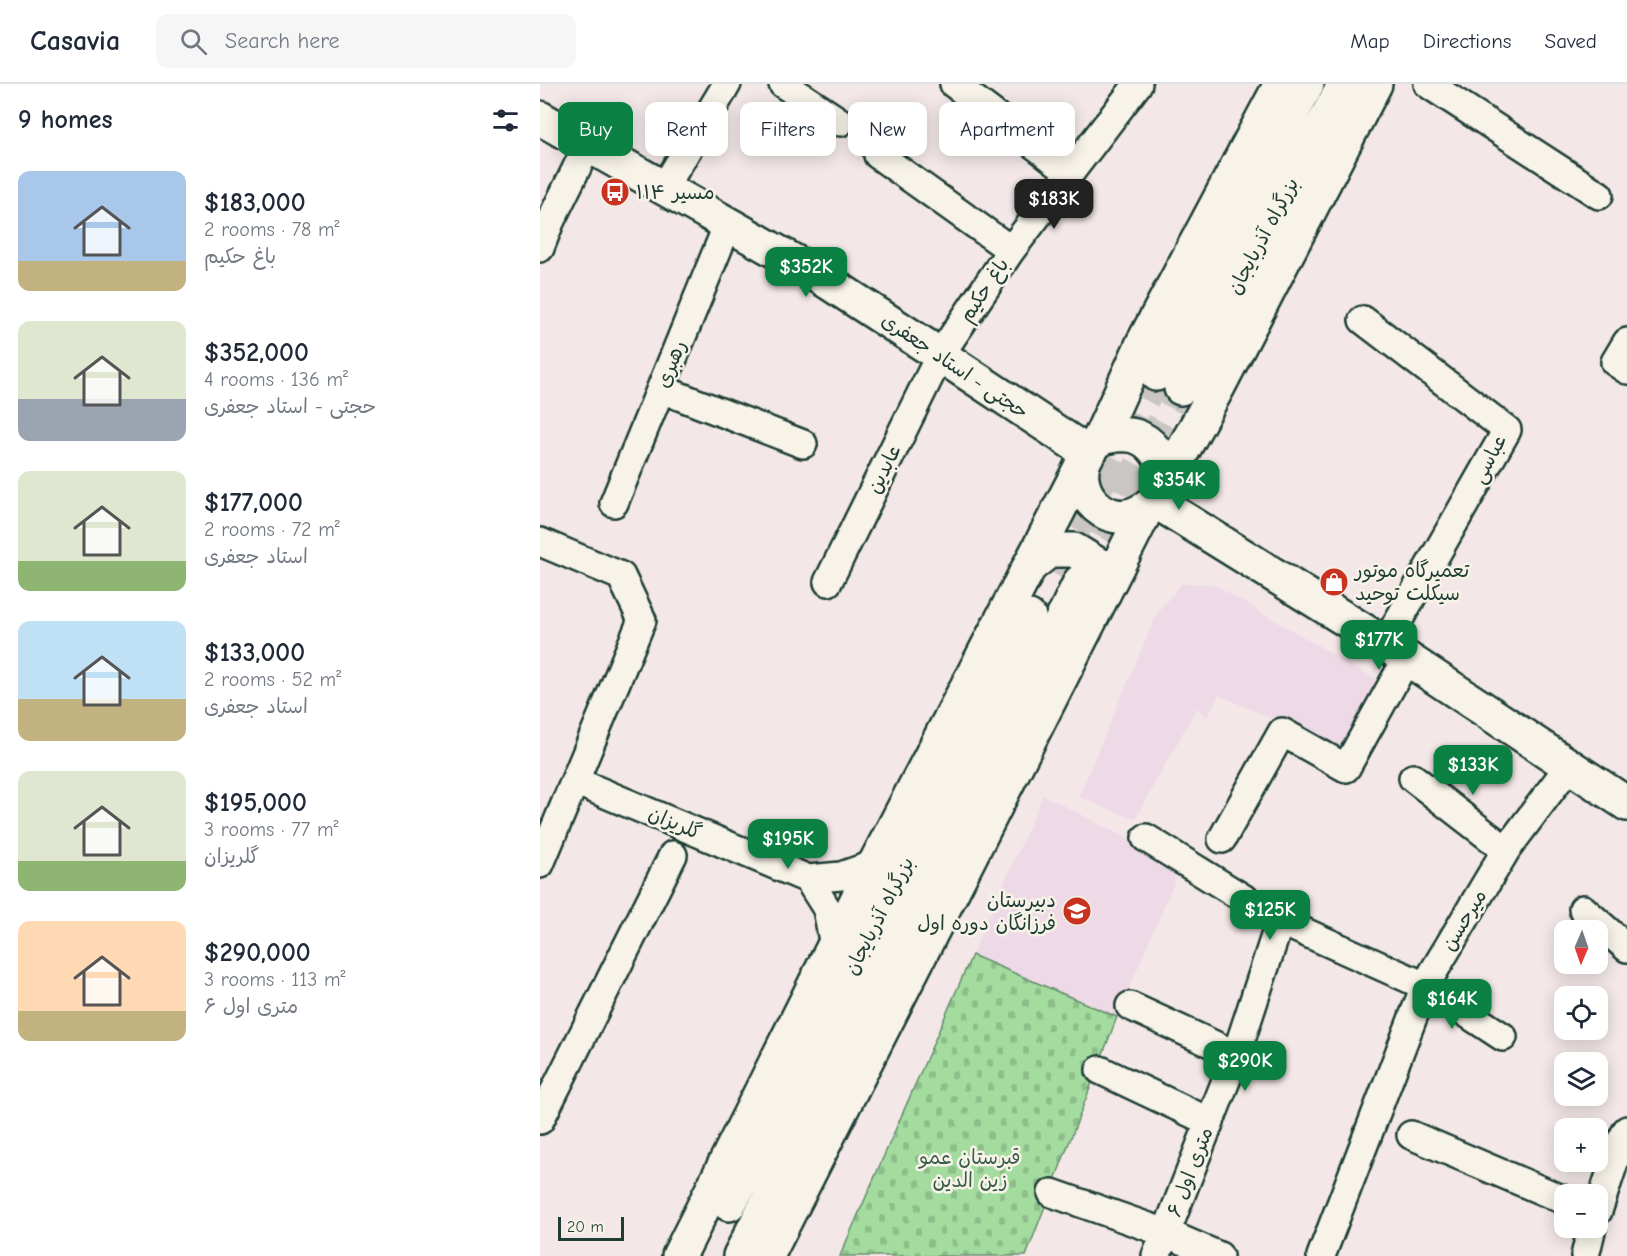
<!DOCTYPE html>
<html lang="en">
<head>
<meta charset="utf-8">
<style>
	:root { --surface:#fff; --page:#f6f6f7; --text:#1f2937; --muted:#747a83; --line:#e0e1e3; --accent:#0b8043 }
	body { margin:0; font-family:"Comic Neue","Playpen Sans Arabic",sans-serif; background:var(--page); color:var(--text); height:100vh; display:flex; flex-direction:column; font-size:22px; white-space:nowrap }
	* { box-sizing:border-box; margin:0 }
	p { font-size:20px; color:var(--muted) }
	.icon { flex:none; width:33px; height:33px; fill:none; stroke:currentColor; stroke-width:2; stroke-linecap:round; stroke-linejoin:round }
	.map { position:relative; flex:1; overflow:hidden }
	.drawer { display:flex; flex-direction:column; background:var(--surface); width:540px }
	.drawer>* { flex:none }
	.hud { position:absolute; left:18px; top:18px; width:570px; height:54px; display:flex; gap:12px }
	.needle { width:39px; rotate:182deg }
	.tools { position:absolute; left:1014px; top:836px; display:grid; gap:12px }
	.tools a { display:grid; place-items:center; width:54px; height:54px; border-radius:12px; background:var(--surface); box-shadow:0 3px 15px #0003; font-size:30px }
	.scale { position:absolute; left:18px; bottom:15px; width:66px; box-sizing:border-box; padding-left:6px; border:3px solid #1f3d34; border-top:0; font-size:16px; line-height:21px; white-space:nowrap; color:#1f3d34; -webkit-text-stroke:4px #f7f3e8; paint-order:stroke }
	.price { position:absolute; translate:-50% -51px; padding:0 14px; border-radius:12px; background:var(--accent); color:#fff; font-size:20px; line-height:39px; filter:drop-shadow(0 2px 3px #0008) }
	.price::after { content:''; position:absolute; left:50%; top:36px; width:18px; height:14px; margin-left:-9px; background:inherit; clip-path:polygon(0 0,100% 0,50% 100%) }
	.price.active { background:#222; color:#fff }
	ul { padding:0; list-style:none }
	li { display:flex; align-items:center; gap:18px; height:150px; padding:0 18px }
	li span { display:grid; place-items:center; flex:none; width:168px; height:120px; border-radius:12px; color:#555 }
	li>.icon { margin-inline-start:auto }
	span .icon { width:72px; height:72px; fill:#fffc; stroke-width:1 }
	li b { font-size:26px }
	h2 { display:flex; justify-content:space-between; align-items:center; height:72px; padding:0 18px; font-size:26px }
	.chip { padding:0 21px; border-radius:12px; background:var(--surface); box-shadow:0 3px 15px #0003; font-size:21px; line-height:54px }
	.chip.active { background:var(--accent); color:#fff }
	header { display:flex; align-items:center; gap:36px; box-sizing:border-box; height:84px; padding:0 30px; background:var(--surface); border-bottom:2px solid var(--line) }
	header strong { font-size:28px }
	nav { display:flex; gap:33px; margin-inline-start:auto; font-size:21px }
	.search { width:420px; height:54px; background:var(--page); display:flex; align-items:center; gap:15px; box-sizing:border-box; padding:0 21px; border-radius:12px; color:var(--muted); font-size:22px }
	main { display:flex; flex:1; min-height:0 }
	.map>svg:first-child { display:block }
	.built { fill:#eedae6 }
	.cemetery { fill:url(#cemetery-stones); stroke:#628c6a; stroke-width:1.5 }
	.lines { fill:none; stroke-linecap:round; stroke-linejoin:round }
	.highway-tunnel { stroke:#c9c6c3; stroke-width:33; stroke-dasharray:33 16; stroke-linecap:butt }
	.minor-casing { stroke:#1f3d34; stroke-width:32 }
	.major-casing { stroke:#1f3d34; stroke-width:38 }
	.highway-casing { stroke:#1f3d34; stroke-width:38 }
	.minor { stroke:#f7f3e8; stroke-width:27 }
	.major { stroke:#f7f3e8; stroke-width:33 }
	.highway { stroke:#f7f3e8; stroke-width:33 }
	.labels { text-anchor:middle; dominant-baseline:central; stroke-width:5; stroke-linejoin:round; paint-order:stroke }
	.poi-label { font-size:20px; fill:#1f3d34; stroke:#f7f3e8; text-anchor:start }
	.street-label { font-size:20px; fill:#1f3d34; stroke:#f7f3e8 }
	.park-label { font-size:20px; fill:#3a5d4a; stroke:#f7f3e8 }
</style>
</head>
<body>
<header>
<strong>Casavia</strong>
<div class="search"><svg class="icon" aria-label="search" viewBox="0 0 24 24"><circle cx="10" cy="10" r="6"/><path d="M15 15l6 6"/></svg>Search here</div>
<nav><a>Map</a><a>Directions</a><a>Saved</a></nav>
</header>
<main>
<section class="drawer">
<h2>9 homes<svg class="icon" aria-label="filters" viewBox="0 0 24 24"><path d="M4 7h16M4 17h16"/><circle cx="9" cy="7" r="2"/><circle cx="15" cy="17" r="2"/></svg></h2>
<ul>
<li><span style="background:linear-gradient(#a9c7e8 75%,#c2b280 0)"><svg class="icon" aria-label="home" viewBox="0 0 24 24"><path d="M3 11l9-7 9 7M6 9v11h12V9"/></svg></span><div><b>$183,000</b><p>2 rooms · 78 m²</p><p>باغ حکیم</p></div></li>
<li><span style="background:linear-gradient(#dfe7d0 65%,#9aa5b1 0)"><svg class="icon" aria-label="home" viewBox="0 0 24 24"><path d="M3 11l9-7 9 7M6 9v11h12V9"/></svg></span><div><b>$352,000</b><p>4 rooms · 136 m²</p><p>حجتی - استاد جعفری</p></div></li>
<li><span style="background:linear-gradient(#dfe7d0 75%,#8fb573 0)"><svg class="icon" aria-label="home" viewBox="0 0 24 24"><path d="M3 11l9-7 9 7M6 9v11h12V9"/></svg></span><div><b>$177,000</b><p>2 rooms · 72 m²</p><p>استاد جعفری</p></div></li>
<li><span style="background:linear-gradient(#bfe0f5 65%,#c2b280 0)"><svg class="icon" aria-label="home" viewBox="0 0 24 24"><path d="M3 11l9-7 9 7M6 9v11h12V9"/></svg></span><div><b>$133,000</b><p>2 rooms · 52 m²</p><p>استاد جعفری</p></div></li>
<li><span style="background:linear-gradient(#dfe7d0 75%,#8fb573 0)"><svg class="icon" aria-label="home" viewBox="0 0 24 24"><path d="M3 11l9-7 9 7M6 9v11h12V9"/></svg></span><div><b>$195,000</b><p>3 rooms · 77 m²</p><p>گلریزان</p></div></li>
<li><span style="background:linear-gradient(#ffd9b3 75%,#c2b280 0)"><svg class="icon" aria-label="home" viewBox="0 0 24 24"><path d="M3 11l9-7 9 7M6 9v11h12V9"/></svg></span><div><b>$290,000</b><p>3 rooms · 113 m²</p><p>۶ متری اول</p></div></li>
</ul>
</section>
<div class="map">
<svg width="1087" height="1172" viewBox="0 0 1087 1172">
	<defs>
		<pattern id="cemetery-stones" width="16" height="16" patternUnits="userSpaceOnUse" patternTransform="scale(1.5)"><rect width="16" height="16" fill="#a4dca0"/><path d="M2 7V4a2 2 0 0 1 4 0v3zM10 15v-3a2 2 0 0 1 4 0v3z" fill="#8dbe8a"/></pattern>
	</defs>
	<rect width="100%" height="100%" fill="#f3e8e7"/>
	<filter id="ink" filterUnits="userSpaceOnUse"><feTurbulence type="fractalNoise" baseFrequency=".0167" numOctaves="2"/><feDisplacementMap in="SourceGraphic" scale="12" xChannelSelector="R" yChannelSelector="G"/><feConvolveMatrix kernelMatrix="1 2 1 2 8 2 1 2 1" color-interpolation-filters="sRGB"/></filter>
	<g filter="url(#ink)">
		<path class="built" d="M641,500H673L840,598L800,666L679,611L667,633L657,624L595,735L538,713L618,527Z
			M503,711L641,782L577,933L432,871Z"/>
		<path class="cemetery" d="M432,871L577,933L486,1172H300Z"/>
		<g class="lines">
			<path class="highway-tunnel" d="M511,488L616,290
				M540,498L641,304"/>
			<g class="minor-casing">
				<path id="minor" d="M243,0L300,38
					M414,0L530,88
					M888,0L1059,111
					M338,71L471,166
					M124,104L187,0
					M0,164L10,138L48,61
					M823,236L967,346L845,560
					M1087,258L1075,278L1087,286
					M121,305L263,360
					M74,419L188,140
					M0,458L81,492L102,536L0,780
					M288,498L400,271L471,166L598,0
					M873,694L966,766
					M35,697L268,795
					M606,754L740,837L885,902L963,953
					M682,755L742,648L806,684L867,574
					M1043,825L1087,864
					M294,862L287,825L268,795L301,792L335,780
					M590,922L696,971
					M560,986L670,1038
					M0,1036L133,771
					M871,1051L1024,1116
					M512,1109L626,1149L616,1172
					M1058,1127L1081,1057L1087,1046
					M679,1172L626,1149L696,971L740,837
					M781,1172L885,902L966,766L1029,682
					M1045,1172L1052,1143"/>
			</g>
			<g class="major-casing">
				<path id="major" d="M0,34L271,187L400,271L548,369
					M576,351C582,351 589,350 595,352C611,357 623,373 624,390C624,394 622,399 621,404C619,414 611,422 601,427C564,449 524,400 550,367C552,364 556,358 559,356C563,353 571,352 576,351Z
					M615,417L845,560L1087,720"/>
			</g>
			<g class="highway-casing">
				<path id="highway" d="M616,290L767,0
					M641,304L805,0
					M559,356L603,259L741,0
					M620,408L679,301L835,0
					M490,482L510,466H534L557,480L563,494L562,513
					M189,1120L272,964L489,533
					M139,1172L335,780L542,381
					M200,1172L478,628L540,498
					M227,1172L607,424"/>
			</g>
			<use href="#minor" class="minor"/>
			<use href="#major" class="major"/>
			<use href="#highway" class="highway"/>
		</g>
	</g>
	<defs>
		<g id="bus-disc" transform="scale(1.5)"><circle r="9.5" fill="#c8321e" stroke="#f7f3e8"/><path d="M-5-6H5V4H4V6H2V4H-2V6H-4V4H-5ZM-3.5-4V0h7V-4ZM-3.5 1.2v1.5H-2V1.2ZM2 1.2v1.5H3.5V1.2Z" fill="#fff"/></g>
		<g id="shop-disc" transform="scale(1.5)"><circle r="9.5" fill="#c8321e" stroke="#f7f3e8"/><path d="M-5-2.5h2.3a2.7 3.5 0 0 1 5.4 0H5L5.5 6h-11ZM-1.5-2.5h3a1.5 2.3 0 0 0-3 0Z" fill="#fff"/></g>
		<g id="school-disc" transform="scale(1.5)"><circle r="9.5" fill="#c8321e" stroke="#f7f3e8"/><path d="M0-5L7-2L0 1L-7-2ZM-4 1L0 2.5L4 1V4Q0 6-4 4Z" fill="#fff"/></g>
	</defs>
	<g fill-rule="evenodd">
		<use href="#bus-disc" x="75" y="108"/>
		<use href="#shop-disc" x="794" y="498"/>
		<use href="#school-disc" x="537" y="827"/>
	</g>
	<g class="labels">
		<g class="poi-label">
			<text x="96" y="108">مسیر ۱۱۴</text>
			<text x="815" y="486">تعمیرگاه موتور<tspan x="815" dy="23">سیکلت توحید</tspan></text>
			<text x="516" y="816" text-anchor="end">دبیرستان<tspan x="516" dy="23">فرزانگان دوره اول</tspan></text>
		</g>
		<g class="street-label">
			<text transform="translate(723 152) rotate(-62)">بزرگراه آذربایجان</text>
			<text transform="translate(444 206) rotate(-56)">باغ حکیم</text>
			<text transform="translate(131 280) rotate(-68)">رهبری</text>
			<text transform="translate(415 282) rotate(34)">حجتی - استاد جعفری</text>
			<text transform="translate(949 375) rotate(-63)">عباسی</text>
			<text transform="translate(344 385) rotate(-64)">عابدین</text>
			<text transform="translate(135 739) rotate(23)">گلریزان</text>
			<text transform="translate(339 832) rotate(-63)">بزرگراه آذربایجان</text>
			<text transform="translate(924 836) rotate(-59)">میرحسن</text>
			<text transform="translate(650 1088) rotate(-69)">۶ متری اول</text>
		</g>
		<g class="park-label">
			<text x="430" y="1073">قبرستان عمو<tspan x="430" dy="23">زین الدین</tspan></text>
		</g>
	</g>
</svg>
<div class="tools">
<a><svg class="needle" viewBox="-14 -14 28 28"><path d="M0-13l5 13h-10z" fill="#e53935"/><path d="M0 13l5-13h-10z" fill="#747a83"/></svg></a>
<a><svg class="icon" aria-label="locate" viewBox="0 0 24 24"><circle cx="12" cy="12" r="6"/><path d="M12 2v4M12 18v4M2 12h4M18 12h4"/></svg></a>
<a><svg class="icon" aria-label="layers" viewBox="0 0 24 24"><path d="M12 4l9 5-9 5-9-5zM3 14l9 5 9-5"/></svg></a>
<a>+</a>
<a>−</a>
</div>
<div class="scale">20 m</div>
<b class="price active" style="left:514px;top:146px">$183K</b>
<b class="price" style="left:266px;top:214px">$352K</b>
<b class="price" style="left:639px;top:427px">$354K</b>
<b class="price" style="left:839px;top:587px">$177K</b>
<b class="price" style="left:933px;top:712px">$133K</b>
<b class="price" style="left:248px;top:786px">$195K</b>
<b class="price" style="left:730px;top:857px">$125K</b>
<b class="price" style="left:912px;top:946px">$164K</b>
<b class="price" style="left:705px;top:1008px">$290K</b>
<div class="hud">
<a class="chip active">Buy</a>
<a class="chip">Rent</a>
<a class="chip">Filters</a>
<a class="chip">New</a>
<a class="chip">Apartment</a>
</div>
</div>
</main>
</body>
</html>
